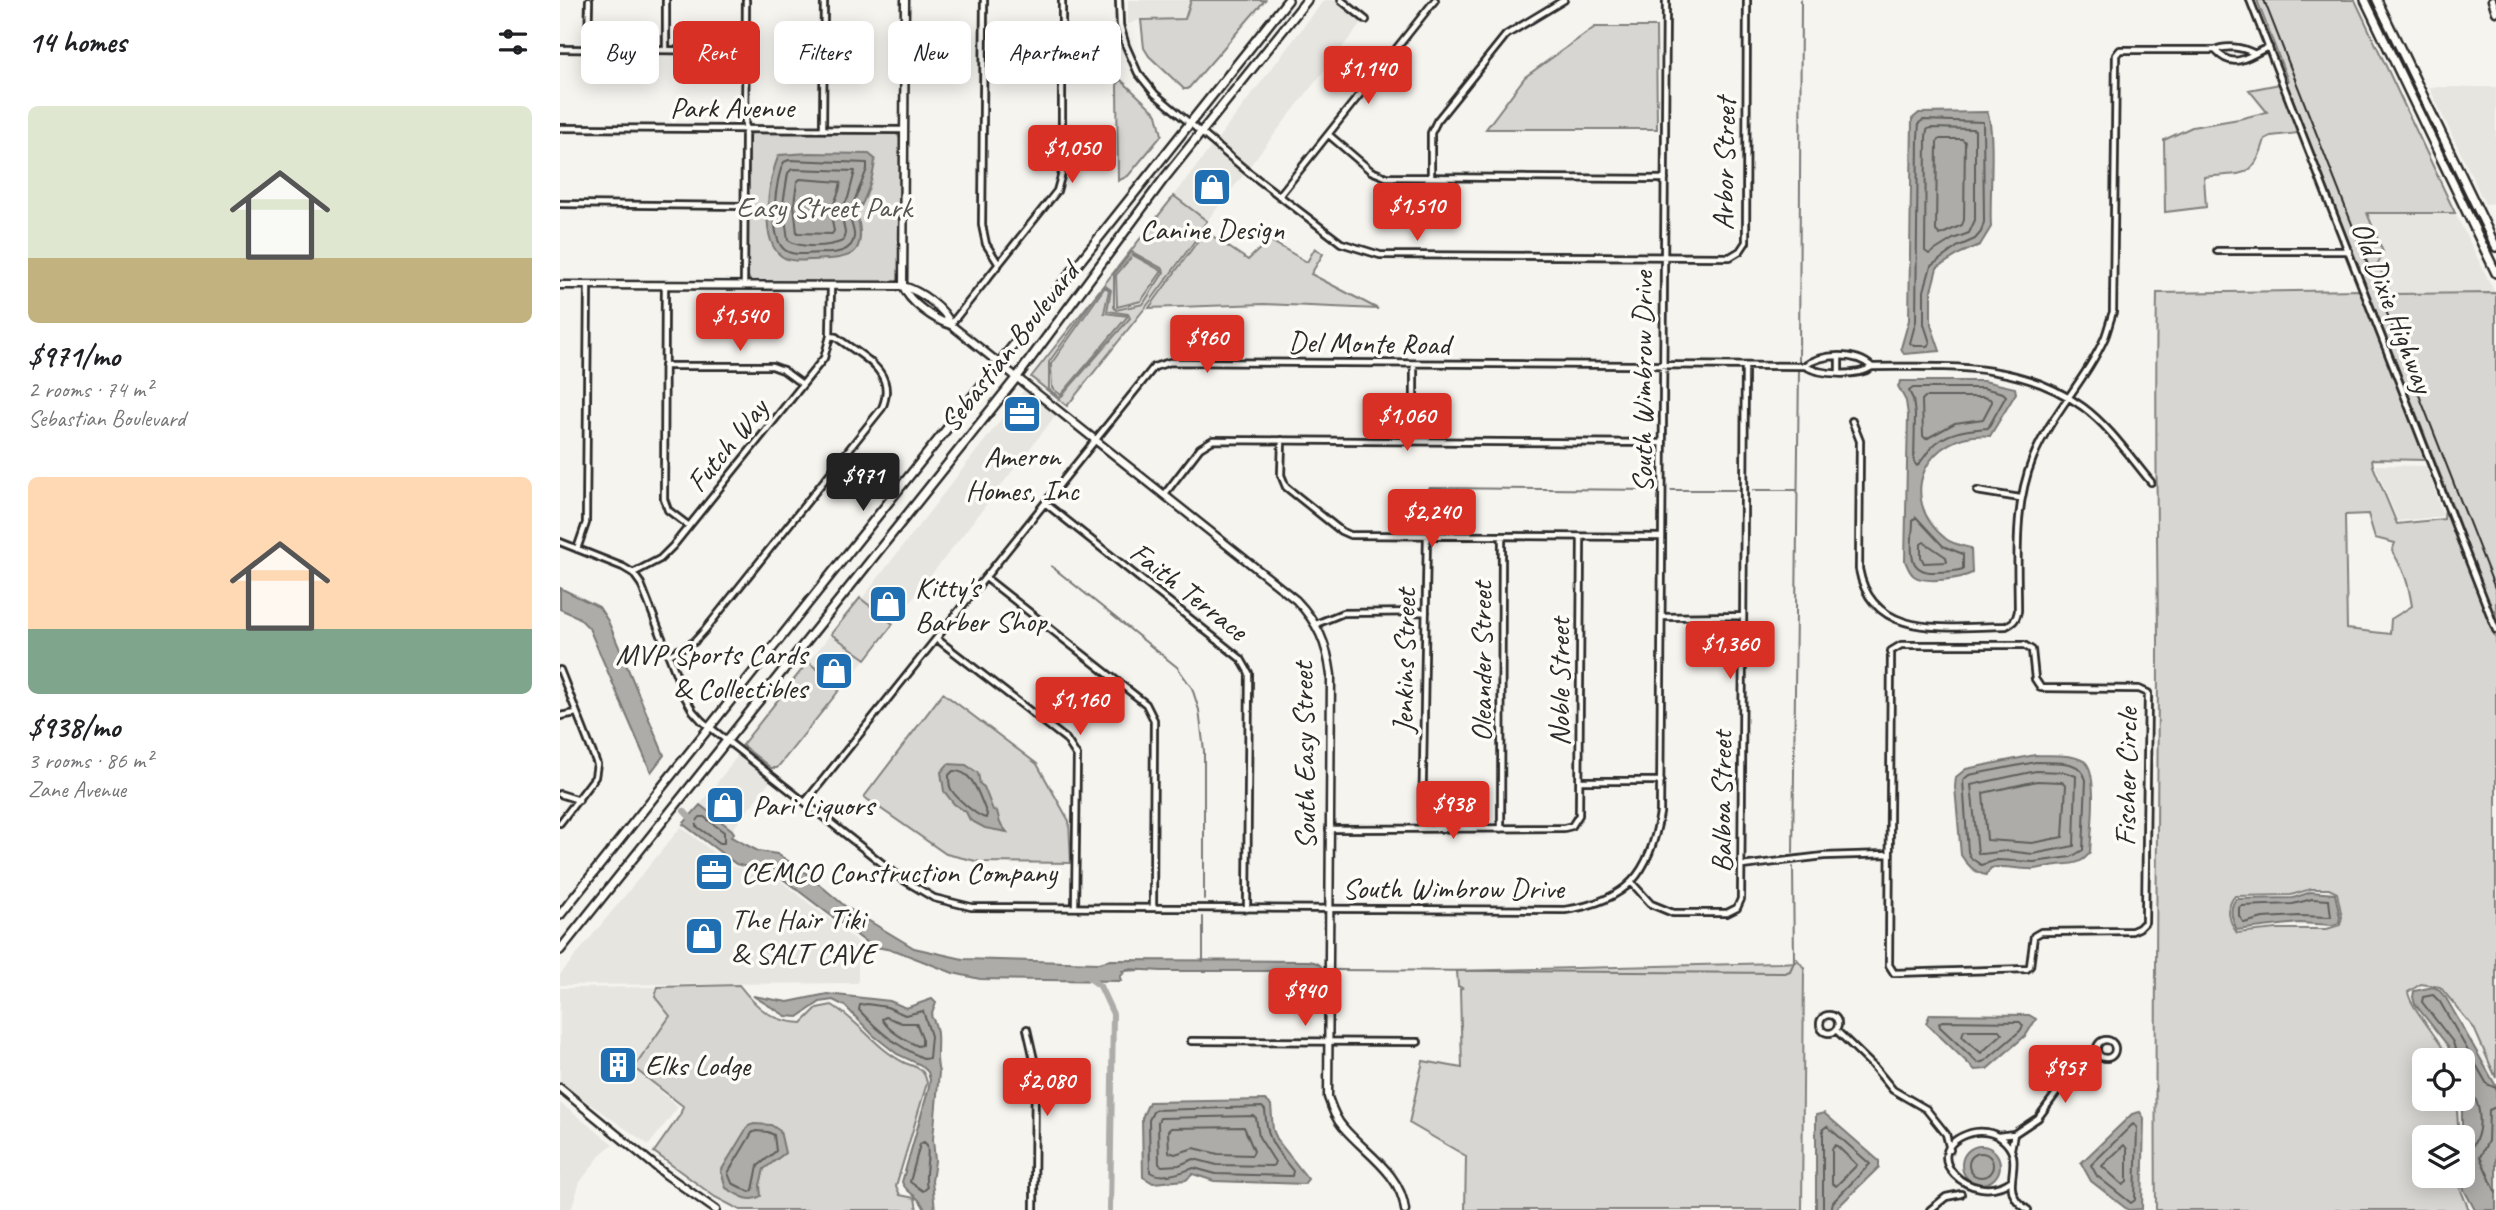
<!DOCTYPE html>
<html lang="en">
<head>
<meta charset="utf-8">
<style>
	:root { --surface:#fff; --page:#f6f6f6; --text:#202124; --muted:#757577; --accent:#d93025 }
	body { margin:0; font-family:Caveat,sans-serif; background:var(--page); color:var(--text); height:100vh; display:flex; flex-direction:column; font-size:26px; white-space:nowrap }
	* { box-sizing:border-box; margin:0 }
	p { font-size:23px; color:var(--muted) }
	.icon { flex:none; width:38px; height:38px; fill:none; stroke:currentColor; stroke-width:2; stroke-linecap:round; stroke-linejoin:round }
	.map { position:relative; flex:1; overflow:hidden }
	.panel { display:flex; flex-direction:column; background:var(--surface); width:560px }
	.panel>* { flex:none }
	.guide { position:absolute; left:21px; top:21px; width:665px; height:63px; display:flex; gap:14px }
	.controls { position:absolute; left:1852px; top:1048px; display:grid; gap:14px }
	.controls a { display:grid; place-items:center; width:63px; height:63px; border-radius:10px; background:var(--surface); box-shadow:0 4px 18px #0003; font-size:35px }
	.price { position:absolute; translate:-50% -60px; padding:0 16px; border-radius:7px; background:var(--accent); color:#fff; font-size:23px; line-height:46px; filter:drop-shadow(0 2px 4px #0008) }
	.price::after { content:''; position:absolute; left:50%; top:42px; width:21px; height:16px; margin-left:-10px; background:inherit; clip-path:polygon(0 0,100% 0,50% 100%) }
	.price.on { background:#222; color:#fff }
	ul { padding:0; list-style:none }
	li { display:grid; align-content:center; gap:14px; height:371px; padding:0 28px }
	li span { display:grid; place-items:center; height:217px; border-radius:10px; color:#555 }
	li>.icon { margin-inline-start:auto }
	span .icon { width:126px; height:126px; fill:#fffc; stroke-width:1 }
	li b { font-size:30px }
	h2 { display:flex; justify-content:space-between; align-items:center; height:84px; padding:0 28px; font-size:30px }
	.tag { padding:0 24px; border-radius:10px; background:var(--surface); box-shadow:0 4px 18px #0003; font-size:24px; line-height:63px }
	.tag.on { background:var(--accent); color:#fff }
	main { display:flex; flex:1; min-height:0 }
	.map>svg:first-child { display:block }
	.built { fill:#e6e5e0 }
	.green { fill:#d7d6d2; stroke:#81807e; stroke-width:2; fill-rule:evenodd }
	.water { fill:#adaca9; stroke:#797877; stroke-width:2 }
	.lines { fill:none; stroke-linecap:round; stroke-linejoin:round }
	.shore { stroke:#5f5f5d; stroke-width:2 }
	.stream { stroke:#797877; stroke-width:2 }
	.canal { stroke:#adaca9; stroke-width:6 }
	.minor-casing { stroke:#2b2b2b; stroke-width:10 }
	.tertiary-casing { stroke:#2b2b2b; stroke-width:11 }
	.secondary-casing { stroke:#2b2b2b; stroke-width:12 }
	.primary-casing { stroke:#2b2b2b; stroke-width:12 }
	.minor { stroke:#fdfcf7; stroke-width:4.5 }
	.tertiary { stroke:#fdfcf7; stroke-width:6 }
	.secondary { stroke:#fdfcf7; stroke-width:7 }
	.primary { stroke:#fdfcf7; stroke-width:7 }
	.rail { stroke:#2b2b2b; stroke-width:2 }
	.labels { text-anchor:middle; dominant-baseline:central; stroke-width:7; stroke-linejoin:round; paint-order:stroke }
	.street-label { font-size:30px; fill:#2b2b2b; stroke:#fdfcf7 }
	.park-label { font-size:30px; fill:#565655; stroke:#fdfcf7 }
	.poi-label { font-size:30px; fill:#2b2b2b; stroke:#fdfcf7; text-anchor:start }
</style>
</head>
<body>
<main>
<section class="panel">
<h2>14 homes<svg class="icon" aria-label="filters" viewBox="0 0 24 24"><path d="M4 7h16M4 17h16"/><circle cx="9" cy="7" r="2"/><circle cx="15" cy="17" r="2"/></svg></h2>
<ul>
<li><span style="background:linear-gradient(#dfe7d0 70%,#c2b280 0)"><svg class="icon" aria-label="home" viewBox="0 0 24 24"><path d="M3 11l9-7 9 7M6 9v11h12V9"/></svg></span><div><b>$971/mo</b><p>2 rooms · 74 m²</p><p>Sebastian Boulevard</p></div></li>
<li><span style="background:linear-gradient(#ffd9b3 70%,#7fa58c 0)"><svg class="icon" aria-label="home" viewBox="0 0 24 24"><path d="M3 11l9-7 9 7M6 9v11h12V9"/></svg></span><div><b>$938/mo</b><p>3 rooms · 86 m²</p><p>Zane Avenue</p></div></li>
</ul>
</section>
<div class="map">
<svg width="1936" height="1210" viewBox="0 0 1936 1210">
	<rect width="100%" height="100%" fill="#f5f4ef"/>
	<filter id="ink" filterUnits="userSpaceOnUse"><feTurbulence type="fractalNoise" baseFrequency=".0143" numOctaves="2"/><feDisplacementMap in="SourceGraphic" scale="14" xChannelSelector="R" yChannelSelector="G"/><feConvolveMatrix kernelMatrix="1 2 1 2 8 2 1 2 1" color-interpolation-filters="sRGB"/></filter>
	<g filter="url(#ink)">
		<path class="built" d="M568,0H631L625,19L585,18L568,24Z
			M764,0H776L803,21L688,168L656,141Z
			M1869,87H1936V203L1925,204Z
			M652,146L685,173L647,221L614,196Z
			M1807,213H1895L1935,293L1831,294L1818,264Z
			M464,390L496,415L333,624L301,600Z
			M1815,465L1867,466L1883,516L1838,521Z
			M271,634L306,659L281,688L248,662Z
			M179,754L211,780L172,830L140,805Z
			M121,827L171,866L217,878L298,942V983L0,985V975Z
			M98,987L95,997L110,1016L74,1068L118,1107L89,1145L0,1083V988Z
			M0,1103L53,1144L42,1153L20,1182L11,1210H0Z"/>
		<path class="green" d="M631,0H705L628,89H624L589,56L584,48L581,20L625,19Z
			M1697,0H1795L1895,213H1807L1823,252L1818,264L1831,294L1935,293L1936,295V622L1889,497L1726,82L1728,81Z
			M1035,27H1096L1097,129H926L965,77Z
			M561,80L597,114L602,135L568,176L558,181L557,85Z
			M1720,84L1739,133L1711,136L1705,139C1693,182 1682,172 1644,177L1646,207L1605,212L1604,140L1632,127L1679,119L1707,112L1689,90Z
			M195,130L332,132L338,135L341,141L340,277L338,281L331,284L195,283L190,281L187,274V138Z
			M614,196L647,221L641,229L642,231L589,303L507,406L471,377ZM572,252L603,269L604,272L583,304L556,310L554,307V274ZM544,285L551,290L547,311L568,314L570,318L500,398L489,389V362Z
			M645,231L688,260L709,240L747,262L755,248L763,254L751,274L818,309L704,304L589,308Z
			M573,255L602,271L581,301L557,307L556,275Z
			M545,287L549,290L544,313L568,316L501,395L492,388L491,364Z
			M1800,290L1867,460L1812,459L1813,466L1837,524L1884,519L1885,507L1936,639V1078L1914,1028L1880,987L1861,984L1848,992C1850,1008 1881,1039 1889,1060H1864V1099H1896L1899,1137L1864,1138V1176H1898L1900,1188L1909,1210H1596C1594,1019 1598,829 1598,638C1597,523 1595,408 1597,293ZM1808,514L1815,538L1835,543L1832,551C1845,572 1848,582 1852,606L1831,619L1830,634L1787,629L1785,515ZM1751,889H1769L1777,893L1782,917L1780,925L1767,929H1717L1677,933C1669,922 1665,907 1675,896L1731,895Z
			M300,598L333,624L306,659L271,634Z
			M248,662L281,688L217,768H211L182,745Z
			M383,693L477,764L509,821L511,863L420,862L386,854L304,797Z
			M1237,959L1244,968L1242,1210H905L906,1156L849,1123L863,1061L902,1068L900,989L902,988L898,986L897,971L1219,963L1236,962Z
			M179,985C197,1008 212,1022 242,1023L257,1008L272,1005C299,1021 316,1049 345,1063C358,1068 364,1068 367,1083L336,1186L340,1195L355,1198L357,1210H180L155,1197L94,1152L120,1115L123,1106L74,1068L110,1016L95,997L98,987Z"/>
		<path class="water" d="M1427,112C1436,132 1429,199 1431,227L1420,245L1401,253L1377,268L1371,291V325L1380,351L1344,354L1341,348L1349,320L1352,119L1359,113Z
			M249,153L309,154L315,159C314,176 306,199 297,213C308,260 289,258 250,260C239,261 227,262 219,254C199,235 209,177 219,155Z
			M1341,381H1424L1455,388L1456,393L1430,436C1367,430 1334,498 1386,539C1392,544 1403,546 1411,548L1412,573C1401,579 1365,584 1354,576C1349,572 1348,567 1345,561L1348,415L1346,401L1338,386Z
			M0,588L39,607L48,621L104,755L91,772L29,628L18,617L0,609Z
			M1475,755C1490,756 1510,753 1524,761C1539,770 1531,834 1530,852C1521,867 1506,863 1491,866C1483,867 1477,870 1469,869C1456,869 1444,865 1431,868L1426,875C1415,873 1406,864 1401,855L1395,787L1396,777L1406,769Z
			M388,764L406,765L418,773L420,784L424,787L433,810L437,811L440,823L447,832L425,828L410,820L406,812L394,804L384,791L381,772Z
			M140,805L172,830L174,833L171,837L198,851L217,854L241,869L286,907L354,948L403,959L539,963L550,960L748,961C755,962 761,963 763,971H602L567,969L560,977L561,981L420,979L393,973L337,951L311,946L219,876L176,864L123,824Z
			M1751,892L1775,894L1780,917L1779,923L1773,925L1739,923L1677,930C1672,919 1668,909 1676,899L1733,898Z
			M1873,987L1878,989L1886,998L1936,1086V1210H1915L1902,1186V1111L1900,1099H1902V1060H1892L1888,1046L1855,1004L1853,997L1854,991Z
			M267,994L330,1001L346,1008L372,999L376,1003L371,1016C383,1034 373,1053 379,1072L373,1139L375,1161L372,1181L375,1210H365C359,1194 347,1195 342,1182L368,1091L370,1080L368,1072L361,1065L337,1054L313,1035L285,1006L273,1000L260,1002L238,1017L226,1016L193,996L228,1002Z
			M1370,1014L1469,1015L1476,1019L1466,1035L1427,1069L1415,1070L1366,1023Z
			M705,1100L711,1105L713,1130L718,1141L748,1179L744,1184L654,1181L633,1174L626,1180L593,1183L583,1177L582,1118L589,1102Z
			M1580,1112L1584,1118L1582,1209L1568,1210L1531,1181L1521,1163L1572,1114Z
			M1264,1113L1319,1161V1167L1275,1210H1256V1115Z
			M194,1124L211,1125L220,1131L225,1153L204,1169L200,1185L201,1196C189,1204 177,1194 166,1188L161,1171L188,1126Z
			M1402 1165a19 19 0 1 1 38 0a19 19 0 1 1-38 0Z"/>
		<g class="lines">
			<path class="shore" d="M1363,120L1423,122L1424,222L1421,232L1415,239L1397,247L1371,266L1364,291V324L1370,343L1367,346H1354L1350,343L1356,321L1358,137L1359,123Z
				M1370,128L1412,129L1415,130V220L1409,233L1393,239L1369,254L1365,251L1366,137L1367,130Z
				M1380,139H1402L1405,142L1404,220L1402,225L1380,235L1376,231L1377,142Z
				M229,160L307,163V169C305,175 290,210 290,213C289,224 299,234 291,245C284,253 272,254 261,253C250,253 234,257 225,250C208,238 215,178 224,162Z
				M232,169L295,171L288,198L281,210L285,233L283,241C269,247 240,249 228,240L223,204L228,173Z
				M240,179L281,182C278,205 267,201 274,231L272,234L237,233L234,204L237,182Z
				M1353,388H1423L1443,393L1446,396L1428,428C1407,430 1386,431 1371,448C1366,454 1362,461 1357,466L1354,462L1355,415L1353,399L1349,391Z
				M1365,397H1423L1430,399L1432,402L1423,419L1395,423L1366,439L1363,436L1362,400Z
				M1356,517L1383,546L1403,554V569C1395,572 1384,572 1375,572C1343,573 1353,543 1353,520Z
				M1364,542L1386,557L1387,562L1364,563L1361,557V544Z
				M1476,762C1495,763 1520,758 1526,780L1523,850L1511,857L1474,862L1437,860L1421,865L1411,858L1408,852L1403,780L1409,775Z
				M393,771C414,770 419,797 427,814L426,818C418,817 393,796 390,787C389,783 389,779 389,775Z
				M1476,771L1504,772L1516,776L1514,846L1473,854L1447,851L1422,854L1418,853L1411,785Z
				M1477,781L1502,782L1506,785L1503,837L1472,843L1427,840L1423,793Z
				M140,817H144L164,832V843H160L136,826V822Z
				M1752,899L1769,900L1771,917L1739,916L1703,918L1684,923L1679,916V908L1681,906L1733,904Z
				M307,1004L327,1007L345,1015L363,1011L371,1036L369,1058L365,1059C337,1046 320,1033 299,1010L300,1005Z
				M326,1017L342,1023H356L362,1037V1045L358,1046C345,1040 328,1031 322,1019Z
				M1382,1021L1460,1022L1463,1026L1460,1031L1425,1061L1418,1063L1380,1027L1379,1023Z
				M1404,1030H1439L1442,1034L1421,1053L1402,1036Z
				M1898,1060L1893,1042L1862,1002L1863,997L1873,995L1880,1002L1927,1084L1936,1088
				M1902,1084C1924,1093 1927,1146 1902,1153
				M702,1107L705,1110C707,1141 714,1147 733,1171L732,1176L656,1174L634,1168C621,1172 603,1180 590,1172L589,1120L594,1110Z
				M1936,1107L1929,1110L1928,1141L1920,1157L1936,1193
				M694,1116L696,1118L699,1137L715,1162L713,1166L657,1165L634,1159L619,1165L602,1166L599,1164L598,1122L600,1118Z
				M1573,1124L1577,1127L1575,1200L1571,1203L1537,1176L1531,1165Z
				M684,1127L694,1151L692,1155L658,1154L634,1148L615,1154L609,1152L608,1131L611,1128Z
				M196,1131L208,1132L214,1135L216,1151L198,1166L193,1190L190,1192L172,1183L168,1173L192,1133Z
				M364,1142L367,1145C370,1159 363,1174 367,1188L363,1191L350,1182L360,1144Z
				M1276,1145L1297,1165L1276,1186L1272,1183V1149Z
				M1564,1145L1567,1149V1182L1563,1185L1542,1166Z
				M1409 1165a12 12 0 1 1 24 0a12 12 0 1 1-24 0Z
				M1263,1210V1129L1267,1126L1310,1164L1273,1202L1271,1210"/>
			<path class="stream" d="M1239,363L1241,0
				M869,488L1096,490
				M1111,490H1178
				M1193,490H1237
				M491,566L617,667L632,688L639,710L644,751V899
				M1233,853L1239,369
				M643,961V917
				M775,970L1225,973L1230,971L1234,962L1233,867
				M562,971L581,970"/>
			<path class="canal" d="M124,811L134,822
				M529,978L540,986L553,1014L550,1210"/>
			<g class="minor-casing">
				<path id="minor" d="M424,0L422,225L426,244L438,263
					M559,0L560,25L566,46L578,73L595,94L687,171L781,243L820,255L1170,257L1180,251L1186,242L1187,0
					M781,0L806,20
					M1690,0L1936,630
					M0,49L185,51
					M28,49L29,0
					M106,50V0
					M1655,50C1675,72 1688,55 1709,47
					M0,128L343,130
					M263,128L264,0
					M769,135L811,171L826,177L1105,179
					M871,177V133L877,121L946,35L1004,0
					M719,196L875,0
					M0,204L184,206
					M1657,251H1789
					M105,285L104,499L108,510L129,526
					M184,285L186,0
					M391,324L497,191L502,173V0
					M1279,357V372
					M104,366H212L223,370L242,384
					M1245,366C1262,353 1296,352 1312,367
					M1292,421L1300,441L1299,569C1312,642 1391,626 1446,626C1454,622 1456,620 1458,611C1458,559 1453,507 1473,458C1491,414 1526,380 1545,337C1548,329 1550,320 1553,312L1556,55L1560,50H1655C1666,45 1682,47 1693,53
					M722,440L721,475L726,487L781,531L790,535L1102,537
					M854,440V365
					M1417,491L1460,498
					M604,495L640,448L653,440L1103,443
					M485,503L681,659L689,673L687,909
					M0,542L63,567L73,573L81,584L125,697L133,711L142,721L342,879L374,898L411,907L1005,910C1067,901 1090,874 1100,813L1106,0
					M17,549L26,523L28,285
					M73,573L100,559L113,546L264,358L270,336L271,286
					M426,578L586,704L594,720L593,908
					M1102,617L1183,616
					M756,624L783,613L866,612
					M377,639L506,739L517,756L515,907
					M1341,645H1464L1472,650L1475,679L1481,688L1579,689L1588,693L1585,922L1579,928L1572,931L1481,932L1474,936L1470,966L1467,969L1334,973L1329,965L1331,651Z
					M109,655L134,642L145,630L322,408C338,371 302,357 276,337L270,336
					M0,670L37,764L35,777L0,823
					M0,716L16,713
					M1020,781H1101
					M0,794L19,800
					M246,801L594,367L610,362L1245,366C1260,375 1297,377 1312,367C1386,367 1460,361 1523,407C1550,427 1570,457 1591,482
					M862,828L867,536
					M769,829L1004,828L1012,826L1019,815L1021,537
					M941,829L942,537
					M1182,866L1264,856L1328,854
					M1072,883L1091,904L1113,913H1167L1177,908L1181,899L1185,367
					M1260 1024a9 9 0 1 1 18 0a9 9 0 1 1-18 0Z
					M467,1029L475,1064L474,1210
					M1276,1030L1314,1067L1333,1090L1366,1109L1386,1134L1390,1150
					M1537 1049a9 9 0 1 1 18 0a9 9 0 1 1-18 0Z
					M631,1041L858,1042
					M1438,1136L1454,1134
					M1451,1149L1454,1134L1478,1118L1503,1084L1539,1055
					M1452,1180C1412,1210 1352,1151 1411,1133C1421,1130 1433,1132 1442,1139C1466,1158 1443,1181 1456,1199C1458,1203 1464,1207 1468,1210
					M1370,1210L1386,1197L1401,1194"/>
			</g>
			<g class="tertiary-casing">
				<path id="tertiary" d="M345,0L343,286C349,302 374,320 391,325L736,600C758,623 767,644 771,675L768,1097C772,1108 775,1118 783,1127C805,1153 841,1173 845,1210
					M1932,0L1936,12
					M0,285L343,286C360,291 385,308 391,325
					M0,1088L105,1174L156,1210"/>
			</g>
			<g class="secondary-casing">
				<path id="secondary" d="M0,915L728,0
					M0,950L457,377L603,180L747,0"/>
			</g>
			<g class="primary-casing">
				<path id="primary" d="M1805,0L1936,273
					M1817,0L1936,247"/>
			</g>
			<use href="#minor" class="minor"/>
			<use href="#tertiary" class="tertiary"/>
			<use href="#secondary" class="secondary"/>
			<use href="#primary" class="primary"/>
			<path class="rail" d="M1704,0L1936,591"/>
		</g>
	</g>
	<defs>
		<g id="shop-square" transform="scale(2.0125)"><rect x="-9" y="-9" width="18" height="18" rx="4" fill="#1f6fb2" stroke="#fdfcf7"/><path d="M-5-2.5h2.3a2.7 3.5 0 0 1 5.4 0H5L5.5 6h-11ZM-1.5-2.5h3a1.5 2.3 0 0 0-3 0Z" fill="#fff"/></g>
		<g id="office-square" transform="scale(2.0125)"><rect x="-9" y="-9" width="18" height="18" rx="4" fill="#1f6fb2" stroke="#fdfcf7"/><path d="M-6-3h4V-5.5h4V-3h4V5H-6ZM-1-4.5V-3h2v-1.5ZM-6 0V1H6V0Z" fill="#fff"/></g>
		<g id="building-square" transform="scale(2.0125)"><rect x="-9" y="-9" width="18" height="18" rx="4" fill="#1f6fb2" stroke="#fdfcf7"/><path d="M-4-6H4V6H1V3H-1V6H-4ZM-2.5-4.3h1.7v1.8h-1.7ZM.8-4.3h1.7v1.8H.8ZM-2.5-1h1.7V.8h-1.7ZM.8-1h1.7V.8H.8Z" fill="#fff"/></g>
	</defs>
	<g fill-rule="evenodd">
		<use href="#shop-square" x="652" y="187"/>
		<use href="#office-square" x="462" y="414"/>
		<use href="#shop-square" x="328" y="604"/>
		<use href="#shop-square" x="274" y="671"/>
		<use href="#shop-square" x="165" y="805"/>
		<use href="#office-square" x="154" y="872"/>
		<use href="#shop-square" x="144" y="936"/>
		<use href="#building-square" x="58" y="1065"/>
	</g>
	<g class="labels">
		<g class="street-label">
			<text x="172" y="107">Park Avenue</text>
			<text transform="translate(1164 164) rotate(-89)">Arbor Street</text>
			<text transform="translate(1833 307) rotate(69)">Old Dixie Highway</text>
			<text transform="translate(809 343) rotate(1)">Del Monte Road</text>
			<text transform="translate(449 347) rotate(-52)">Sebastian Boulevard</text>
			<text transform="translate(1082 382) rotate(-90)">South Wimbrow Drive</text>
			<text transform="translate(167 445) rotate(-51)">Futch Way</text>
			<text transform="translate(629 591) rotate(38)">Faith Terrace</text>
			<text transform="translate(844 661) rotate(-89)">Jenkins Street</text>
			<text transform="translate(921 662) rotate(-90)">Oleander Street</text>
			<text transform="translate(999 682) rotate(-90)">Noble Street</text>
			<text transform="translate(744 756) rotate(-91)">South Easy Street</text>
			<text transform="translate(1566 777) rotate(-89)">Fischer Circle</text>
			<text transform="translate(1161 802) rotate(-90)">Balboa Street</text>
			<text x="893" y="888">South Wimbrow Drive</text>
		</g>
		<g class="park-label">
			<text x="264" y="207">Easy Street Park</text>
		</g>
		<g class="poi-label">
			<text x="652" y="229" text-anchor="middle">Canine Design</text>
			<text x="462" y="456" text-anchor="middle">Ameron<tspan x="462" dy="34">Homes, Inc</tspan></text>
			<text x="355" y="587">Kitty's<tspan x="355" dy="34">Barber Shop</tspan></text>
			<text x="247" y="654" text-anchor="end">MVP Sports Cards<tspan x="247" dy="34">&amp; Collectibles</tspan></text>
			<text x="192" y="805">Pari Liquors</text>
			<text x="181" y="872">CEMCO Construction Company</text>
			<text x="171" y="919">The Hair Tiki<tspan x="171" dy="34">&amp; SALT CAVE</tspan></text>
			<text x="85" y="1065">Elks Lodge</text>
		</g>
	</g>
</svg>
<div class="controls">
<a><svg class="icon" aria-label="locate" viewBox="0 0 24 24"><circle cx="12" cy="12" r="6"/><path d="M12 2v4M12 18v4M2 12h4M18 12h4"/></svg></a>
<a><svg class="icon" aria-label="layers" viewBox="0 0 24 24"><path d="M12 4l9 5-9 5-9-5zM3 14l9 5 9-5"/></svg></a>
</div>
<b class="price" style="left:808px;top:106px">$1,140</b>
<b class="price" style="left:512px;top:185px">$1,050</b>
<b class="price" style="left:857px;top:243px">$1,510</b>
<b class="price" style="left:180px;top:353px">$1,540</b>
<b class="price" style="left:647px;top:375px">$960</b>
<b class="price" style="left:847px;top:453px">$1,060</b>
<b class="price on" style="left:303px;top:513px">$971</b>
<b class="price" style="left:872px;top:549px">$2,240</b>
<b class="price" style="left:1170px;top:681px">$1,360</b>
<b class="price" style="left:520px;top:737px">$1,160</b>
<b class="price" style="left:893px;top:841px">$938</b>
<b class="price" style="left:745px;top:1028px">$940</b>
<b class="price" style="left:1505px;top:1105px">$957</b>
<b class="price" style="left:487px;top:1118px">$2,080</b>
<div class="guide">
<a class="tag">Buy</a>
<a class="tag on">Rent</a>
<a class="tag">Filters</a>
<a class="tag">New</a>
<a class="tag">Apartment</a>
</div>
</div>
</main>
</body>
</html>
